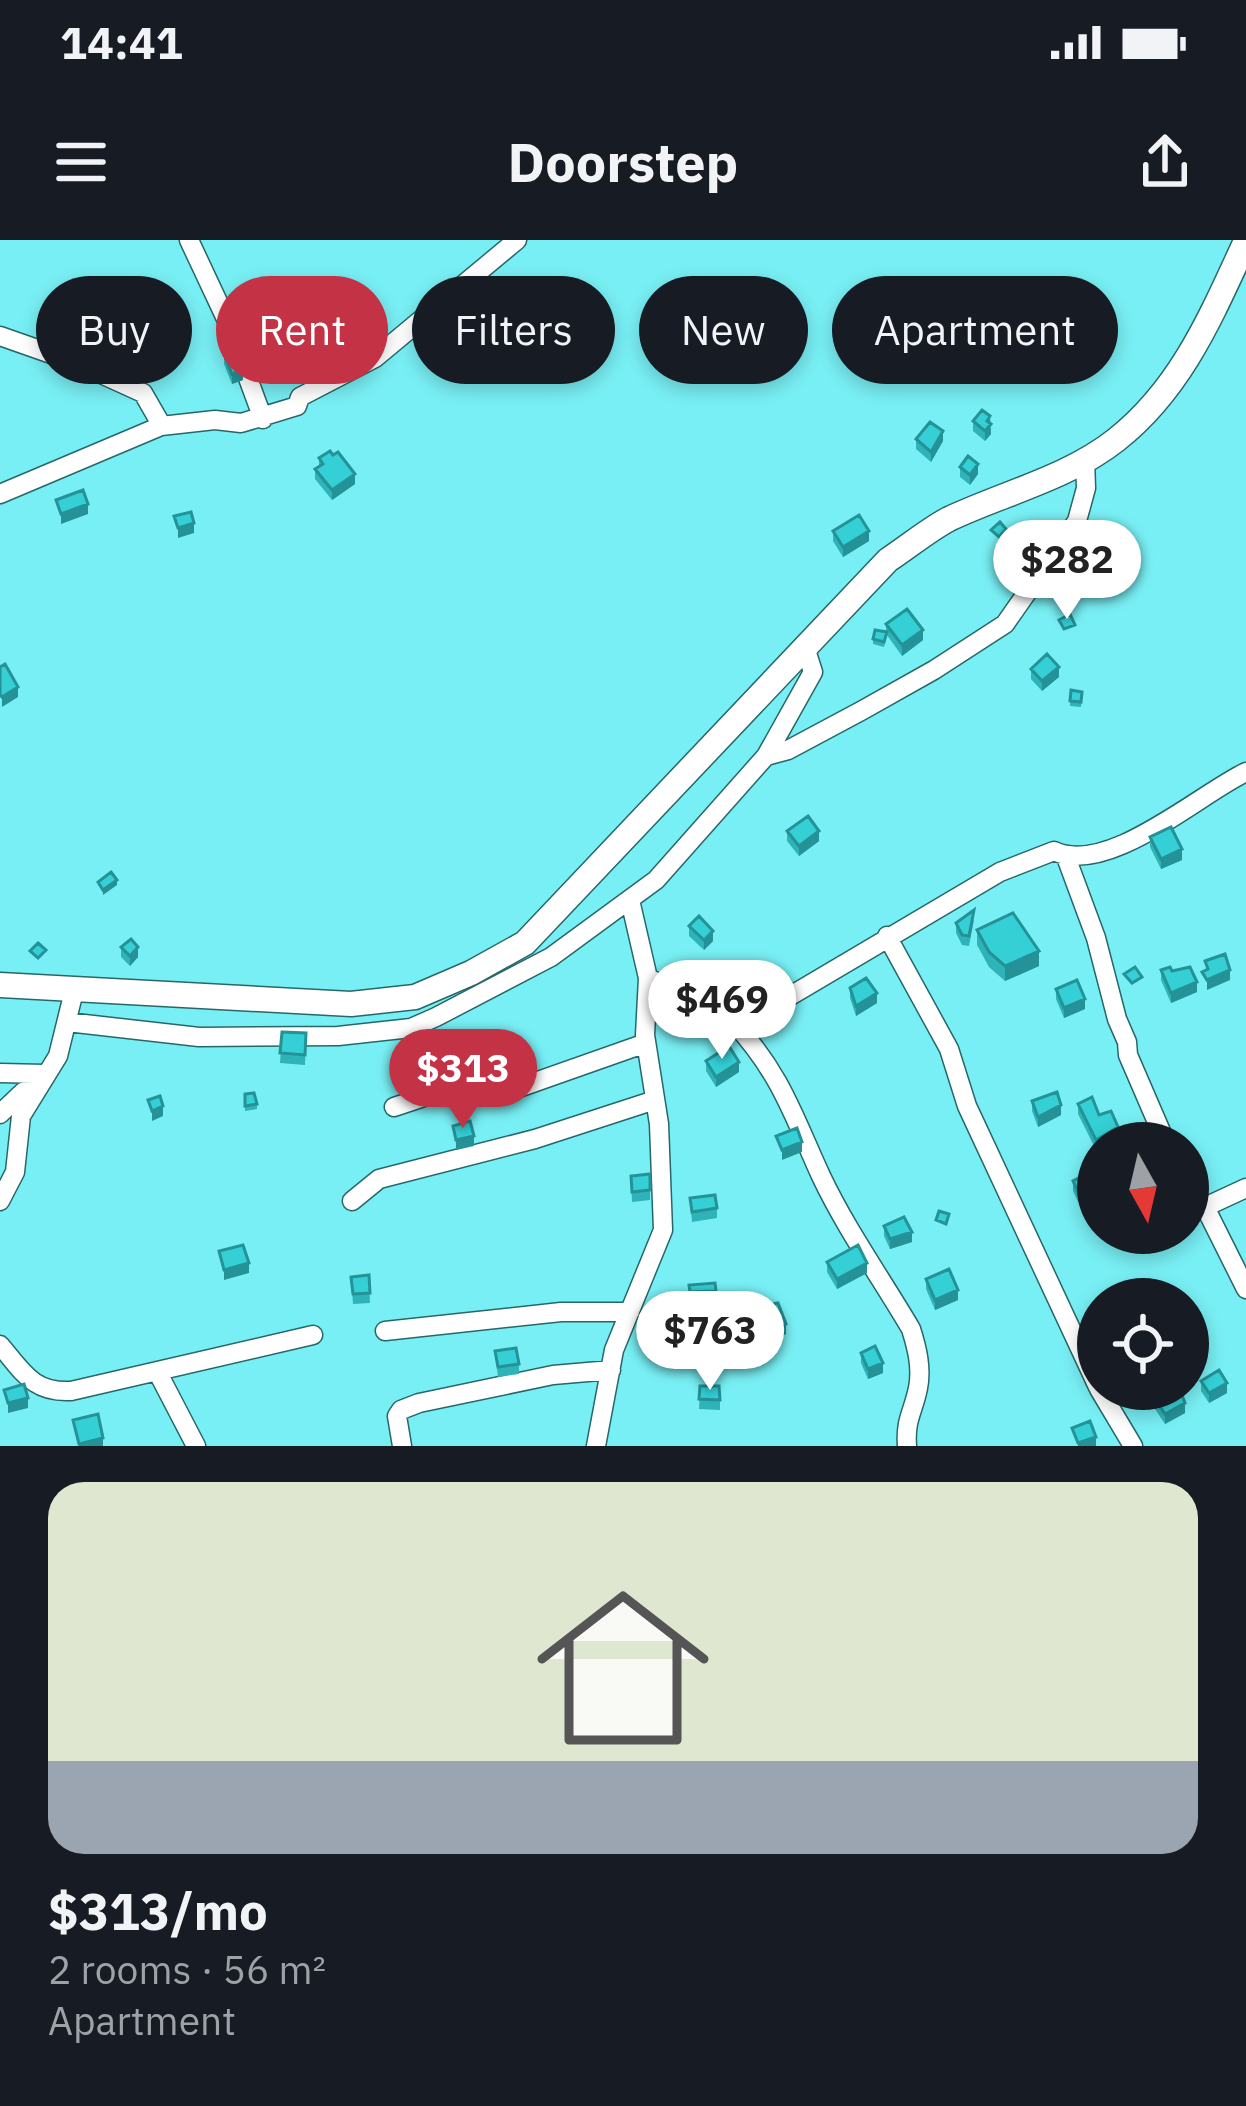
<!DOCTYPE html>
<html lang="en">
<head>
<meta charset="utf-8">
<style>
	:root { --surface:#171b24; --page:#242831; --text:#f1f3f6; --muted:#9ea1a6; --accent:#c33345 }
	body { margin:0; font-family:"IBM Plex Sans",sans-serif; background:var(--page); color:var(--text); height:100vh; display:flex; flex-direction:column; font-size:45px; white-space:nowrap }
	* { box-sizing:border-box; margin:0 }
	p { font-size:39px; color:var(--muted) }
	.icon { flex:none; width:66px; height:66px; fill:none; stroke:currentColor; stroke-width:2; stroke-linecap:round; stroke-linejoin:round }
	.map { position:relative; height:1206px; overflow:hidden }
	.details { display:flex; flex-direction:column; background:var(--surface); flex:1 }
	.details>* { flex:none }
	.top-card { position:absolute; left:36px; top:36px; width:1176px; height:108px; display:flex; gap:24px }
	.needle { width:78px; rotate:172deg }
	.buttons { position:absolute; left:1077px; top:882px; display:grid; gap:24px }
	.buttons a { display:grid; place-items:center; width:132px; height:132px; border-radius:50%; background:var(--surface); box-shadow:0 6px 18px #0003; font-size:60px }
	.price { position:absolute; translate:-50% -102px; padding:0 27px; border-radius:42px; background:#fff; color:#222; font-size:39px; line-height:78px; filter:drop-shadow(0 3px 6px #0008) }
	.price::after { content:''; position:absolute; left:50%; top:72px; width:36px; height:27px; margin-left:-18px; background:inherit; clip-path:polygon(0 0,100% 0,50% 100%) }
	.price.current { background:var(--accent); color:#fff }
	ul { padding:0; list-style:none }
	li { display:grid; align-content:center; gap:24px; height:636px; padding:0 48px }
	li span { display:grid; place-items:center; height:372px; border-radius:36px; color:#555 }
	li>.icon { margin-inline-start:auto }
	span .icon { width:216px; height:216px; fill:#fffc; stroke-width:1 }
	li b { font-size:51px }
	.tag { padding:0 42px; border-radius:54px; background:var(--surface); box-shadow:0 6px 18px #0003; font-size:42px; line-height:108px }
	.tag.current { background:var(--accent); color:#fff }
	.status { display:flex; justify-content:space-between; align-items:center; height:84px; padding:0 60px; background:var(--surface); direction:ltr }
	.status svg { height:33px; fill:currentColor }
	header { display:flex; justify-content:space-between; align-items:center; height:156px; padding:0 48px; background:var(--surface); font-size:54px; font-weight:700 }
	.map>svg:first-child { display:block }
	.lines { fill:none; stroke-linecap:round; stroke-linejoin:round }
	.minor-casing { stroke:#276769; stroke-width:21 }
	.major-casing { stroke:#276769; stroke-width:27 }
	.minor { stroke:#fff; stroke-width:18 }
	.major { stroke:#fff; stroke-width:24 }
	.wall { fill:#2db3b8 }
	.shaded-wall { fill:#249296 }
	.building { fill:#34d0d6; stroke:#249296; stroke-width:3 }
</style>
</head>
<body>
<div class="status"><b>14:41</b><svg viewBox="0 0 49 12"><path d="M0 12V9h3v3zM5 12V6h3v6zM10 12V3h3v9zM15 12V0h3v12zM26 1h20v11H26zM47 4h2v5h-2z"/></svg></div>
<header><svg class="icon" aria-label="menu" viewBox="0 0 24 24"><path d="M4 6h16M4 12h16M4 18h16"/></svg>Doorstep<svg class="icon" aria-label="share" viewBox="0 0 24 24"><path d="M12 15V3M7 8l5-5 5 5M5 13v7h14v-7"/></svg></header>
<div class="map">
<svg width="1246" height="1206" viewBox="0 0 1246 1206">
	<rect width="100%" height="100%" fill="#78eff4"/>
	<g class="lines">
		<g class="minor-casing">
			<path id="minor" d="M189,0L227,81L263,179
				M0,96L77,123L143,153L162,186
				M0,254L161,186L215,180L241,183L297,166L300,157L375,118L517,0
				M766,516L788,510L861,471L934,430L1005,384L1077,281L1086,248L1085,219
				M1066,617L1096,698L1117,779L1127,802L1128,815L1166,903
				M887,696L949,809L967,866L1098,1147
				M648,738L722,773L734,783L763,772L1000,632L1054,611C1108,636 1198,555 1246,532
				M67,782L199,797L338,796L411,788L436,777L551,717L656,640L766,516L813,432L805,407
				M734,783C781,834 793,875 821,936C846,989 881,1038 911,1089C917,1108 922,1128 918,1148C913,1173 905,1179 907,1206
				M0,833L45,834
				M394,867L463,844L478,856L507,852L646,803
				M0,874L23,852L35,850
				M1188,945L1205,967L1246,1049
				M0,961L15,932L21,876L58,816L74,751
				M352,961L379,939L535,899L655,860
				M1205,967L1246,948
				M385,1091L561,1072H630
				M0,1105C23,1132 33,1153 71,1151L313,1095
				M157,1131L196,1206
				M1099,1149L1133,1206
				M402,1206L397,1176L401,1170L419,1163L553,1135L611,1130
				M596,1206L614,1110L663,990L659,884L645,795L648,738L630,660"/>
		</g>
		<g class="major-casing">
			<path id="major" d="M0,745L351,764L415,757L471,733L525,703L888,320C908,307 928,290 949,279C1004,253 1068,238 1116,200C1182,148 1212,74 1246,1"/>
		</g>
		<use href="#minor" class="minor"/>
		<use href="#major" class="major"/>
	</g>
	<path class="wall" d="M153,113L158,124L154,138L130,129V119Z
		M224,114L243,140L232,144L224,124Z
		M973,181L990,183L991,194L985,201L973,191Z
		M916,199L943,201L931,222L916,209Z
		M333,215L355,244L332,260L315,239V229L319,226V218Z
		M960,227L978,234L970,245L960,237Z
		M833,291L869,301L843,317L833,301Z
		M1094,330L1126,331L1113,352L1094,340Z
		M886,384L923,400L902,416L887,395L884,407L873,404V399L886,392Z
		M1031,429L1059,437L1042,451L1031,439Z
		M1071,450L1082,452L1081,467L1070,466Z
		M787,591L819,601L799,616L787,601Z
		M1150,597L1182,620L1161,629L1150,607Z
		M974,680L969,706L962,705L956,693V683Z
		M689,686L713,701L704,710L689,696Z
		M977,690L1039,726L1005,741L989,727L977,705Z
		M121,707L138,717L130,726L121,717Z
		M1161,730L1172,731L1197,752L1171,763L1161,740Z
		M850,748L877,763L856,776L850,758Z
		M1056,749L1085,769L1064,778L1056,759Z
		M282,792L306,793L305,825L280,823Z
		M706,821L739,832L716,847L706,831Z
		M245,854L257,864V869L245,871Z
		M1032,861L1061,875L1038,887L1032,871Z
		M1078,864L1099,875L1118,897L1108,903H1098V909L1096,910L1078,874Z
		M1090,932L1081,968L1073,951V941Z
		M650,934V960L632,962L631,936Z
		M690,958L717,968V978L692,982Z
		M884,986L912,1002L890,1009L884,996Z
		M827,1022L867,1033L837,1049L827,1032Z
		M369,1035L370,1063L353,1064L351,1037Z
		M926,1039L958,1060L935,1070L926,1049Z
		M715,1043L716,1061L690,1062L689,1045Z
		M765,1065L786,1094L773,1099L765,1075Z
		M495,1111L519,1124V1134L498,1137Z
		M861,1113L883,1133L868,1139L861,1123Z
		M1201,1141L1227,1153L1209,1163L1201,1151Z
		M700,1146L720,1160V1170L699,1169Z
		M1155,1159L1185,1173L1165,1184L1155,1169Z"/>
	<path class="shaded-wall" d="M320,71V81L295,92V82Z
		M243,130V140L232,144V134Z
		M990,176L991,194L985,201V191Z
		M943,191V201L931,222V212Z
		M978,224V234L970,245V235Z
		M355,234V244L332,260V250Z
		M88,264V274L61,284V274Z
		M194,283V293L178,298V288Z
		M869,291V301L843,317V307Z
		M1126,321V331L1113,352V341Z
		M923,390V400L902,416V405Z
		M1059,427V437L1042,451V441Z
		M18,447V457L2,467V457Z
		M819,591V601L799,616V606Z
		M1182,609V620L1161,629V619Z
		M117,640V645L103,655V650Z
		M713,691V701L704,710V700Z
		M138,707V717L130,726V716Z
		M1039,711V726L1005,741V726Z
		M1230,730V740L1207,750V740Z
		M1197,742V752L1171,763V753Z
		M877,753V763L856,776V766Z
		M1085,759V769L1064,778V768Z
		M739,822V832L716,847V837Z
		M1061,865V875L1038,887V877Z
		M163,866V876L152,881V871Z
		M1118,887V897L1108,903H1098V909L1096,910V900Z
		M474,896V906L456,910V900Z
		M802,902V912L782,920V910Z
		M1098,949V959L1081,968V958Z
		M912,992V1002L890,1009V999Z
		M249,1023V1033L224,1040V1030Z
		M867,1023V1033L837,1049V1039Z
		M958,1050V1060L935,1070V1060Z
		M786,1084V1094L773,1099V1089Z
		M883,1123V1133L868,1139V1129Z
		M1227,1143V1153L1209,1163V1153Z
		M28,1158V1168L8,1173V1163Z
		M1185,1163V1173L1165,1184V1174Z
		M1096,1197V1206H1078V1203Z
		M103,1198V1206H79V1204Z"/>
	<path class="building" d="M311,53L320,71L295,82L292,62Z
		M135,103L153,108L152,112L158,114L154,128L130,119Z
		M235,110L243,130L232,134L224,114Z
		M982,170L990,176L987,181L991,184L985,191L973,181Z
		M930,182L943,191L931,212L916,199Z
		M330,211L333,215L338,212L355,234L332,250L315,229L323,224L319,218Z
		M968,216L978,224L970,235L960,227Z
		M83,250L88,264L61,274L56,260Z
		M191,272L194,283L178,288L174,276Z
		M859,275L869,291L843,307L833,291Z
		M1000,282L1006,289L999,297L991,290Z
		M1107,310L1126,321L1113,341L1094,330Z
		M907,369L923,390L902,405L886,384Z
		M1070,374L1075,385L1064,389L1059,380Z
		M875,390L887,392L884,402L873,399Z
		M1047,414L1059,427L1042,441L1031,429Z
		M5,424L18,447L2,457L0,454V427Z
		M1071,450L1082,452L1081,462L1070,461Z
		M808,576L819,591L799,606L787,591Z
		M1171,587L1182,609L1161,619L1150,597Z
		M111,632L117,640L103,650L98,642Z
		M974,670L969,696L962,695L956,683Z
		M1013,673L1039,711L1005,726L989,712L977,690Z
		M699,676L713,691L704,700L689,686Z
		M131,699L138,707L130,716L121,707Z
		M38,703L46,710L38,718L30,711Z
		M1225,714L1230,730L1207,740L1202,732L1208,729L1205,721Z
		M1135,727L1142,737L1132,743L1124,734Z
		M1170,727L1172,731L1190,727L1197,742L1171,753L1161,730Z
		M866,738L877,753L856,766L850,748Z
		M1077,740L1085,759L1064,768L1056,749Z
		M282,792L306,793L305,815L280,813Z
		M729,806L739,822L716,837L706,821Z
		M1057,852L1061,865L1038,877L1032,861Z
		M254,853L257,864L245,866V854Z
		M160,856L163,866L152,871L148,860Z
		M1092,857L1099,875L1111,871L1118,887L1096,900L1078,864Z
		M470,881L474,896L456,900L453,886Z
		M797,888L802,902L782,910L776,896Z
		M1090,932L1098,949L1081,958L1073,941Z
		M650,934V950L632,952L631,936Z
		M715,955L717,968L692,972L690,958Z
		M939,971L949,974L946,984L936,980Z
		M904,977L912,992L890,999L884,986Z
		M243,1005L249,1023L224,1030L219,1011Z
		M858,1005L867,1023L837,1039L827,1022Z
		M949,1029L958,1050L935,1060L926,1039Z
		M369,1035L370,1053L353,1054L351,1037Z
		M715,1043L716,1051L690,1052L689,1045Z
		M778,1063L786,1084L773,1089L765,1065Z
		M875,1106L883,1123L868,1129L861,1113Z
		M516,1108L519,1124L498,1127L495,1111Z
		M1219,1130L1227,1143L1209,1153L1201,1141Z
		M24,1144L28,1158L8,1163L4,1150Z
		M700,1146H719L720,1160L699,1159Z
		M1180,1150L1185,1163L1165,1174L1155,1159Z
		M98,1174L103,1198L79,1204L73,1180Z
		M1090,1181L1096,1197L1078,1203L1072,1188Z"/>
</svg>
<div class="buttons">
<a><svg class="needle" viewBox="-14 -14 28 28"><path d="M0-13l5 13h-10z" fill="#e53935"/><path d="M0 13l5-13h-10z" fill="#9ea1a6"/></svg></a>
<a><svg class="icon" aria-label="locate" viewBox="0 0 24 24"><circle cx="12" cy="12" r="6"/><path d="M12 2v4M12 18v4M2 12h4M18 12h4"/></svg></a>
</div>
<b class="price" style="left:1067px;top:382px">$282</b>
<b class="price" style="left:722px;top:822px">$469</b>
<b class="price current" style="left:463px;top:891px">$313</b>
<b class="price" style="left:710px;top:1153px">$763</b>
<div class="top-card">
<a class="tag">Buy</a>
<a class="tag current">Rent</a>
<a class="tag">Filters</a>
<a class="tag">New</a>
<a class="tag">Apartment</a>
</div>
</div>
<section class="details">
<ul>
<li><span style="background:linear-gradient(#dfe7d0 75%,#9aa5b1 0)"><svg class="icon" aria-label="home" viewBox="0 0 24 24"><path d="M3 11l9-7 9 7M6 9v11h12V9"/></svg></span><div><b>$313/mo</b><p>2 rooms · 56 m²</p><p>Apartment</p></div></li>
</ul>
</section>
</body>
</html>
